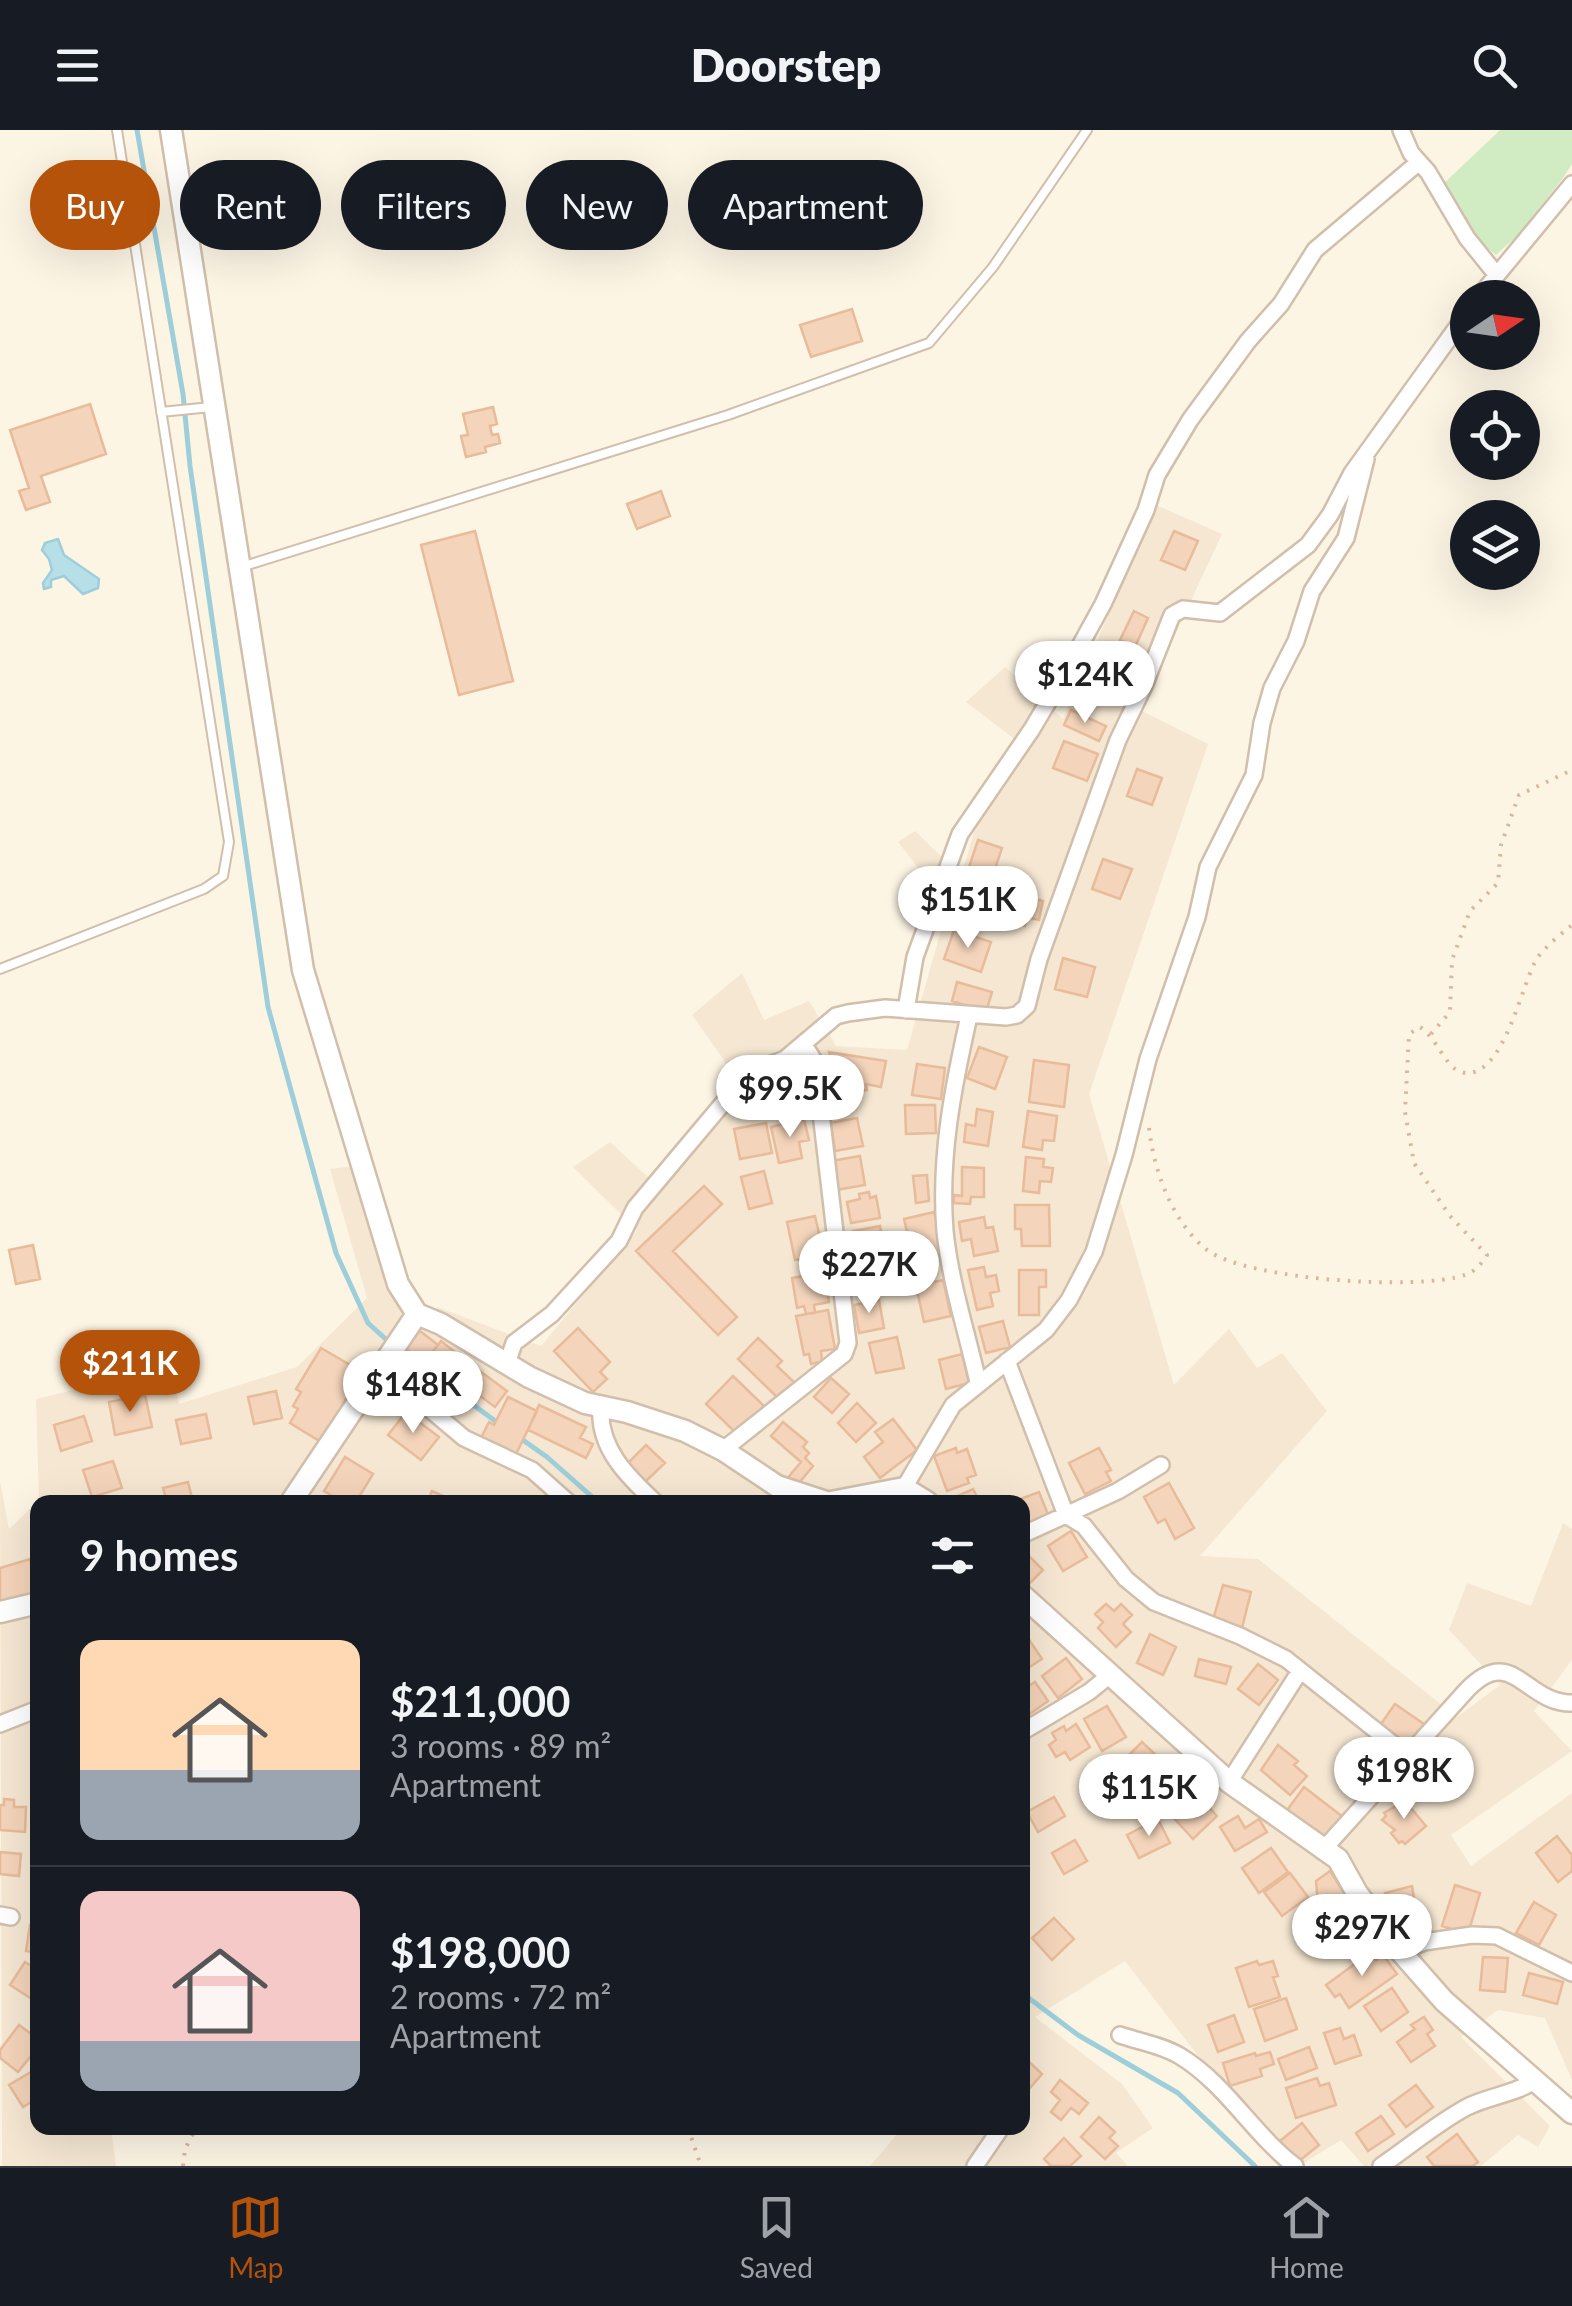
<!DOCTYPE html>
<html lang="en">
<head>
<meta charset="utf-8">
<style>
	:root { --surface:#171b24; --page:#20242c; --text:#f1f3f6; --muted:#9ea1a6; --line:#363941; --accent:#b45309 }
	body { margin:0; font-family:Lato,sans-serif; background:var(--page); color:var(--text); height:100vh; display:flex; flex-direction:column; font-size:38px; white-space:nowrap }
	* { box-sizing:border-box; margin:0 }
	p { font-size:32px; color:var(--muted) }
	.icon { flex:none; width:55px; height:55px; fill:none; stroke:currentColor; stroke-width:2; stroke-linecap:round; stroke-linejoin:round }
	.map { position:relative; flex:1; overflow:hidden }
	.side { position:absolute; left:30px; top:1365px; width:1000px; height:640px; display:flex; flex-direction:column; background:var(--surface); border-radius:20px; box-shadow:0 10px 40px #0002 }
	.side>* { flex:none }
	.hud { position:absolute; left:30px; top:30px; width:1000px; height:90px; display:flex; gap:20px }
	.needle { width:65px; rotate:77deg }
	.buttons { position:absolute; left:1450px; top:150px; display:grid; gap:20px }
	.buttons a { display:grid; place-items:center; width:90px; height:90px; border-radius:50%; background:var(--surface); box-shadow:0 10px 40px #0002; font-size:50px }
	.price { position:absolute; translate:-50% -85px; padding:0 22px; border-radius:35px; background:#fff; color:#222; font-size:32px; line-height:65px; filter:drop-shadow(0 2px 5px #0008) }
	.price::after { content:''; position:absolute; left:50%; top:60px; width:30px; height:22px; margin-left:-15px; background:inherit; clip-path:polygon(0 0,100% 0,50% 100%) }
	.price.current { background:var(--accent); color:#fff }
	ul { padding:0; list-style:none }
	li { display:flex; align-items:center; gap:30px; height:250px; padding:0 50px }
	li+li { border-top:2px solid var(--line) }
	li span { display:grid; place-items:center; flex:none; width:280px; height:200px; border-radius:20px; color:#555 }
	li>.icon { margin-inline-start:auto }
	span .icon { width:120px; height:120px; fill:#fffc; stroke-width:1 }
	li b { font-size:42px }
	h2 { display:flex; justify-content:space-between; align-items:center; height:120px; padding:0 50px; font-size:42px }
	.tag { padding:0 35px; border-radius:45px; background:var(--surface); box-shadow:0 10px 40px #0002; font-size:35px; line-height:90px }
	.tag.current { background:var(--accent); color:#fff }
	header { display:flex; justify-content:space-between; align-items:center; height:130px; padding:0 50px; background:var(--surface); font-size:45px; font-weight:800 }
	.dock { display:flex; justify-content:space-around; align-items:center; height:140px; border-top:2px solid var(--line); background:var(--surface); font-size:28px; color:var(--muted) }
	.dock a { display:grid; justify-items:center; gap:5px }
	.dock .current { color:var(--accent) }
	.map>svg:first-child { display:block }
	.residential { fill:#f5e7d2 }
	.green { fill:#d1ecc2 }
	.water { fill:#b7dfe8; stroke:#9dceda; stroke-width:2.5 }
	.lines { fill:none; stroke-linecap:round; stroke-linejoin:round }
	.stream { stroke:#9dceda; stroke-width:5 }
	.building { fill:#f4d4ba; stroke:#e8bb9a; stroke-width:2.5 }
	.service-casing { stroke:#d1bfac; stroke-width:12 }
	.minor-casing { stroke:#d1bfac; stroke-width:20 }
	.tertiary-casing { stroke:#d1bfac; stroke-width:25 }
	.path { stroke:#d9b79d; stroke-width:4; stroke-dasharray:2.5 8; stroke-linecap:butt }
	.service { stroke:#fff; stroke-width:8 }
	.minor { stroke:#fff; stroke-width:15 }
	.tertiary { stroke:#fff; stroke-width:20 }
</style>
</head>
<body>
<header><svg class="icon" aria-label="menu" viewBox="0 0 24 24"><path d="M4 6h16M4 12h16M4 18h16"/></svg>Doorstep<svg class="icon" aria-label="search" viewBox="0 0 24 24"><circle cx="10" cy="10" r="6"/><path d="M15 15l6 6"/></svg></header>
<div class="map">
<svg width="1572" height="2036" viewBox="0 0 1572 2036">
	<rect width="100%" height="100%" fill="#fdf5e4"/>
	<path class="residential" d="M1156,375L1222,404L1140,580L1208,614L1089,964L1174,1255L1229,1199L1257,1238L1282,1223L1327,1281L1200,1426L1258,1429L1457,1587L1500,1555L1449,1500L1467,1453L1531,1476L1563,1393L1572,1399V1530L1534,1581L1572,1621L1451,1705L1471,1736L1572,1663V1950L1545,1888L1498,1880L1461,1907L1550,1996L1538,2017L1518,2005L1481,2036H1364L1341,2010L1299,2036L1215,1948L1125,1831L1035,1887L1122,1954L1153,1998L1116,2023L1128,2036H870L898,2003L891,1998H1022V1372H38V1998H111L116,2036H2L0,1351L9,1399L39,1370L36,1269L171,1237L179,1274L297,1237L367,1168L330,1039L361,1035L417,1201L437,1177L541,1216L637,1100L573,1037L610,1012L660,1058L746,961L692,885L742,843L764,890L809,871L836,916L907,920L948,776L898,712L915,701L961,746L983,672L1026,618L966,572L1005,537L1063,589Z"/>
	<path class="green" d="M1500,0H1572V34L1563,48L1517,106L1496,125L1476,109L1440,57Z"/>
	<path class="water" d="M58,409L64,425L99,449L98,458L83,464L64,446L51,450V457L44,459L43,453L52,440L49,429L42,420L45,413Z"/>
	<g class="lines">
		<path class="stream" d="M137,0L183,264L190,336L268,877L336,1123L368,1193L390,1213
			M398,1220L498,1293
			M520,1308L547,1327L598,1372
			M1022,1863L1078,1905L1178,1963L1255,2036"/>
	</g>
	<path class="building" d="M852,179L862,211L811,227L800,195Z
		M90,274L106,324L41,346L50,372L26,380L19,361L29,358L10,300Z
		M493,277L497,294L490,296L492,305L498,304L500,313L485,317L486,322L466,327L461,306L468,305L463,284Z
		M661,361L670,386L637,399L627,374Z
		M475,401L513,551L459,565L421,415Z
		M1174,401L1198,411L1185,440L1161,430Z
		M1134,481L1148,488L1135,517L1120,510Z
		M1111,526L1144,541L1133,566L1100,550Z
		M1071,580L1106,596L1099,611L1064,595Z
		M1064,611L1098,624L1087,651L1053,638Z
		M1137,639L1162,648L1152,675L1127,666Z
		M978,710L1002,718L993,745L969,737Z
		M1103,729L1132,739L1120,769L1092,759Z
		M999,760L1043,771L1039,790L1027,787L1025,796L992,787Z
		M954,800L991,812L981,842L944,829Z
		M1063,828L1095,837L1087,867L1055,859Z
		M957,852L992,862L986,882L952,871Z
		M979,917L1007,927L995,959L967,948Z
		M829,922L886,931L881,957L866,954L867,960L830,968L825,944L834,943Z
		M1034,930L1069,935L1064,977L1029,972Z
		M917,934L945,938L941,969L912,965Z
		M795,953L800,977L773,983L769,958Z
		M905,975H935L936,1003L906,1004Z
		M977,979L993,982L988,1016L964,1012L966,994L975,996Z
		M1028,981L1057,986L1054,1011L1043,1010L1042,1020L1023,1017Z
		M857,988L863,1016L835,1021L831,993Z
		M804,989L809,1010L799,1012L802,1028L779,1033L771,997Z
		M766,993L772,1023L740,1029L734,999Z
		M860,1026L865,1055L836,1060L831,1031Z
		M1026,1027L1044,1029L1043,1037L1053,1038L1051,1052L1040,1051L1039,1063L1023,1061Z
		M962,1037L984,1038V1067H971L970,1074L954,1073V1065L962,1066Z
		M764,1041L772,1073L749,1079L741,1047Z
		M927,1045L929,1071L916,1073L913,1046Z
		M704,1056L722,1074L673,1121L737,1187L718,1205L636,1121Z
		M869,1062L870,1068L876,1066L880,1088L851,1093L847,1072L860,1069L859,1064Z
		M1015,1075H1049L1050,1116H1022L1021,1099H1015Z
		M934,1082L944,1125L919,1130L915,1109L909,1110L904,1089Z
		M815,1086L821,1112L829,1110L833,1131L814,1135L813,1127L795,1130L787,1092Z
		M984,1087L986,1098L993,1097L998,1121L974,1126L971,1109L962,1111L959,1092Z
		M880,1096L885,1122L858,1126L853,1101Z
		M33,1115L40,1149L16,1154L9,1120Z
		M984,1137L986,1147L996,1145L999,1161L990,1163L993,1176L977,1180L968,1140Z
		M1019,1140H1046V1157H1039V1185H1019Z
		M824,1142L829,1172L814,1175L815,1183L806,1184L804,1176L797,1178L792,1148Z
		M943,1150L951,1186L924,1192L916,1156Z
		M879,1170L884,1198L859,1203L854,1175Z
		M828,1180L835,1219L821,1221L822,1231L811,1234L809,1224L804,1225L796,1186Z
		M1003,1191L1010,1217L986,1223L979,1197Z
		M415,1197L438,1215L424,1233L400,1214Z
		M578,1198L610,1232L600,1242L607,1249L593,1262L554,1221Z
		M897,1207L904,1238L876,1243L869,1213Z
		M758,1208L782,1231L777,1236L796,1254L780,1270L738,1229Z
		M441,1211L465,1230L447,1252L424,1233Z
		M321,1218L362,1242L321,1312L290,1293L298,1279L293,1276L301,1262L296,1259Z
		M962,1224L969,1253L946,1259L939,1230Z
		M465,1230L507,1261L495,1277L452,1245Z
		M733,1246L764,1276L737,1304L706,1274Z
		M831,1248L849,1264L832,1283L814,1267Z
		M276,1261L282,1288L254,1294L248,1267Z
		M145,1265L152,1297L115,1305L109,1272Z
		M508,1267L537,1281L516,1324L481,1308L489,1292L494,1295Z
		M857,1273L876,1293L856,1312L838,1293Z
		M539,1275L586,1297L580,1308L593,1314L586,1328L528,1300Z
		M406,1282L439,1307L421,1330L388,1305Z
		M206,1284L211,1308L181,1314L176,1290Z
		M84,1286L92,1311L61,1321L54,1295Z
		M893,1289L917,1320L880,1348L864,1327L883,1312L875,1302Z
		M783,1292L807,1312L803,1317L809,1323L805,1328L813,1336L794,1359L785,1351L801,1332L771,1306Z
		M646,1315L665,1333L644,1353L626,1335Z
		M956,1318L957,1323L967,1319L976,1345L967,1348L969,1353L947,1361L934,1326Z
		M1099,1318L1111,1340L1106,1342L1111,1351L1085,1364L1069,1333Z
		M345,1327L373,1344L356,1372H343L324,1361Z
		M113,1331L122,1358L92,1367L83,1340Z
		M188,1352L193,1372H167L163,1358Z
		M1169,1353L1194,1398L1175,1409L1165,1389L1158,1393L1144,1367Z
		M973,1359L980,1372H949L948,1370Z
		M432,1361L456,1372H427Z
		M1039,1362L1049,1387L1025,1397L1022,1372L1015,1371Z
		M1071,1401L1087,1427L1063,1441L1048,1416Z
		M1022,1419L1043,1440L1023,1460L1022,1459Z
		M30,1429L38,1463L0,1474V1438Z
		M1223,1455L1251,1462L1242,1498L1213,1490Z
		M1106,1474L1114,1481L1121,1474L1132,1485L1123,1494L1131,1502L1116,1517L1098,1498L1103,1492L1095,1484Z
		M1150,1504L1176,1517L1163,1545L1137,1533Z
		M1026,1505L1042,1529L1022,1542V1507Z
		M1066,1528L1082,1549L1058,1568L1042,1546Z
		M1199,1529L1231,1537L1226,1554L1195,1546Z
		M1258,1534L1278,1550L1259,1575L1238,1559Z
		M1035,1552L1048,1571L1027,1586L1022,1578V1560Z
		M1395,1574L1424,1594L1407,1619L1378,1598Z
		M1107,1576L1126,1607L1102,1621L1084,1589Z
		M1076,1594L1090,1617L1070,1630L1065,1622L1056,1627L1049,1615L1056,1610L1052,1603L1064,1596L1066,1601Z
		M1142,1612L1159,1628L1138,1650L1121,1633Z
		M1278,1615L1298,1631L1294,1635L1307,1646L1290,1665L1261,1640Z
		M1304,1657L1343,1687L1324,1712L1285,1683Z
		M1054,1667L1065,1686L1038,1702L1027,1682Z
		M4,1669L14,1670V1677H26L25,1702L0,1700V1675H4Z
		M1192,1669L1197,1675L1202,1670L1217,1686L1193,1709L1173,1687Z
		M1405,1671L1426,1696L1405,1714L1402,1711L1399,1713L1391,1703L1395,1700L1382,1690L1386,1686L1384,1683Z
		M1238,1686L1245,1698L1259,1689L1267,1702L1235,1721L1220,1697Z
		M1158,1689L1170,1713L1139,1728L1127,1705Z
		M1557,1706L1572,1725V1741L1558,1752L1536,1723Z
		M1075,1710L1087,1731L1064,1744L1052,1723Z
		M1271,1718L1288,1742L1259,1763L1242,1738Z
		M0,1722L21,1724L19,1746L0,1744Z
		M1330,1741L1351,1774L1320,1795L1316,1751Z
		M1290,1743L1308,1767L1282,1786L1264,1762Z
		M1455,1755L1480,1763L1468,1804L1442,1796Z
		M1412,1756L1416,1781L1393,1786L1390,1773L1384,1768L1385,1763Z
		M1534,1772L1556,1785L1539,1815L1516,1803Z
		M1054,1788L1074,1809L1052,1830L1032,1808Z
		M30,1795L38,1797V1823L26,1821Z
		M1371,1822L1376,1830L1383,1825L1397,1844L1349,1878L1340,1864L1335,1867L1326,1855Z
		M1483,1827L1508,1828L1505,1862L1480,1860Z
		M1257,1831L1259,1835L1273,1831L1278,1846L1273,1847L1280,1867L1249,1877L1236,1838Z
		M25,1832L38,1840V1873L10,1855Z
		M1529,1843L1563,1852L1557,1874L1523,1865Z
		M1392,1858L1408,1882L1381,1901L1364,1876Z
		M1286,1868L1297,1899L1265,1911L1254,1879Z
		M1234,1885L1244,1912L1218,1922L1208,1895Z
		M1424,1887L1433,1900L1427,1904L1435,1916L1411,1932L1397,1912L1415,1899L1411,1895Z
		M19,1895L38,1909V1917L18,1942L0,1928V1920Z
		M1340,1898L1344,1909L1354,1905L1361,1925L1335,1934L1324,1903Z
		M1309,1917L1317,1938L1286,1950L1278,1929Z
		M1270,1922L1274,1934L1260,1939L1262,1946L1230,1956L1223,1933L1255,1923L1256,1926Z
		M1024,1927L1042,1944L1023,1966L1022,1929Z
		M36,1939L38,1968L23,1977L9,1955Z
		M1317,1948L1320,1956L1329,1953L1336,1975L1296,1988L1286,1958Z
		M1060,1950L1088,1973L1079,1984L1071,1978L1061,1990L1051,1982L1060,1970L1051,1962Z
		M1416,1955L1433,1977L1406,1997L1389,1975Z
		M1381,1986L1394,2004L1368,2021L1356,2003Z
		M1099,1987L1115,2002L1109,2008L1118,2016L1105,2029L1081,2007Z
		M1302,1993L1319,2015L1298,2032L1280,2011Z
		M1457,2004L1478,2032L1473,2036H1434L1427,2027Z
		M1064,2008L1081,2026L1070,2036H1051L1044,2029Z"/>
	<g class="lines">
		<g class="service-casing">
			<path id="service" d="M161,282L211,277
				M241,437L728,285L929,213L993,137L1087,0
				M0,839L204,759L223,746L229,712L117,0"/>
		</g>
		<g class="minor-casing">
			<path id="minor" d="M1401,0L1411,23L1428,42L1467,108L1496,144
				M1478,168L1572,54
				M906,880L915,827L960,704L1032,599L1064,545L1103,474L1146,380L1157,345L1190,290L1248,211L1281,174L1315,120L1419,32
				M969,886C953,957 939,1028 945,1101C950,1151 967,1203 978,1252
				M1007,1231L1066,1385L1084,1396L1126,1449L1154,1472L1240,1506L1286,1529L1408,1626
				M507,1234L514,1213L552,1184L619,1111L635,1078L730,965L756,940L785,929L836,886L848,883L885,878L1006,887L1017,885L1027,876L1039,829L1118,610L1144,556L1172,485L1183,479L1220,483L1308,415L1330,385L1352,343L1468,182
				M381,1238L464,1308L532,1340L568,1372
				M601,1278C598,1318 628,1347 655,1372
				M723,1320L844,1224L848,1213L815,932L804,915
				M904,1358L953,1275L1046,1200L1069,1170L1094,1122L1124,1025L1148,929L1197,787L1208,737L1254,645L1262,593L1272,558L1296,511L1312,461L1346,408L1366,329
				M1022,1405L1118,1361L1161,1335
				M0,1594L38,1579
				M1022,1602L1089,1562L1110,1545
				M1229,1652L1300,1541
				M1322,1721L1465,1562C1512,1511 1525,1574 1572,1573
				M0,1785L11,1787
				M1401,1822L1424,1812L1472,1805L1497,1806L1572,1843
				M1120,1905C1140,1912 1162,1915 1180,1926C1226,1954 1253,2004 1295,2036
				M975,2036L1001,1998
				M1381,2036C1409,2017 1437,1993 1467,1977C1489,1966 1515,1964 1534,1951"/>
		</g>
		<g class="tertiary-casing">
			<path id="tertiary" d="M171,0L303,840L398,1154L417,1184L441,1194L529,1247L585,1273L627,1282L685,1301L723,1320L777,1356L826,1372
				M291,1372L417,1184
				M831,1372L904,1358L927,1372
				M1022,1465L1229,1652L1338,1729L1357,1763L1401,1822L1444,1871L1572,1983
				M0,1482L38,1473"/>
		</g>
		<path class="path" d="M1431,904L1450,882L1452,830L1470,781L1498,753L1501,715L1519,665L1572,640
			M1149,998C1154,1041 1172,1092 1207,1120C1246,1150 1419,1161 1465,1145C1476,1141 1481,1134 1487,1125L1450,1086L1414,1033L1405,982L1409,904L1420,897C1437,908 1445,937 1461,942C1504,954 1522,849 1538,827C1547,815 1561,804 1572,795
			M688,1998L701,2036
			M183,2036L185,2019L196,1998"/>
		<use href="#service" class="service"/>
		<use href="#minor" class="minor"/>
		<use href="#tertiary" class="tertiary"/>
	</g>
</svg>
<div class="buttons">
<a><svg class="needle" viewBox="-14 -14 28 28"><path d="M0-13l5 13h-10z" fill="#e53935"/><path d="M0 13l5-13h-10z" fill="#9ea1a6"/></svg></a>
<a><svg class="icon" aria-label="locate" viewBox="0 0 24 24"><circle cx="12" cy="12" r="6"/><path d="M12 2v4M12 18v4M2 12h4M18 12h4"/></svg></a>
<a><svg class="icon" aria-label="layers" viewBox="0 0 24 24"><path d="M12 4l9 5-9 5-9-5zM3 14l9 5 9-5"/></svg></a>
</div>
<b class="price" style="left:1085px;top:596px">$124K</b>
<b class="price" style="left:968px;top:821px">$151K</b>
<b class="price" style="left:790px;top:1010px">$99.5K</b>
<b class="price" style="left:869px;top:1186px">$227K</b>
<b class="price current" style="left:130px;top:1285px">$211K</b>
<b class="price" style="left:413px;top:1306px">$148K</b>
<b class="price" style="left:1404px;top:1692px">$198K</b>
<b class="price" style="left:1149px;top:1709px">$115K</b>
<b class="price" style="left:1362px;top:1849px">$297K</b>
<div class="hud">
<a class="tag current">Buy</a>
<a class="tag">Rent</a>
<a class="tag">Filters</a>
<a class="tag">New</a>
<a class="tag">Apartment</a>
</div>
<section class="side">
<h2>9 homes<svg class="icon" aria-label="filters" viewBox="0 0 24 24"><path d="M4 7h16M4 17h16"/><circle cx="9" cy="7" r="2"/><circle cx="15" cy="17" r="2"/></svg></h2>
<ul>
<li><span style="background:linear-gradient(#ffd9b3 65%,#9aa5b1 0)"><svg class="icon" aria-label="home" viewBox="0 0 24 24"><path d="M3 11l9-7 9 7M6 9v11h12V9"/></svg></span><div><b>$211,000</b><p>3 rooms · 89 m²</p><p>Apartment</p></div></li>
<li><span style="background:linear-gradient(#f6c9c9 75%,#9aa5b1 0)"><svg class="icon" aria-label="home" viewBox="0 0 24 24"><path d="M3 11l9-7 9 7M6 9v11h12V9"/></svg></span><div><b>$198,000</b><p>2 rooms · 72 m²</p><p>Apartment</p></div></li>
</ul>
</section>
</div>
<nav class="dock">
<a class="current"><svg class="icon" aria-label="map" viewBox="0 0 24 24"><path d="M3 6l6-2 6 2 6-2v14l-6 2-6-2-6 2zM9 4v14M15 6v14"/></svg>Map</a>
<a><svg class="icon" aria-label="saved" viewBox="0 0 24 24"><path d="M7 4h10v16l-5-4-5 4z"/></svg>Saved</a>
<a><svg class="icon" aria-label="home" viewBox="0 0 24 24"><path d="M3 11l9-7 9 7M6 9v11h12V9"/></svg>Home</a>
</nav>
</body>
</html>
